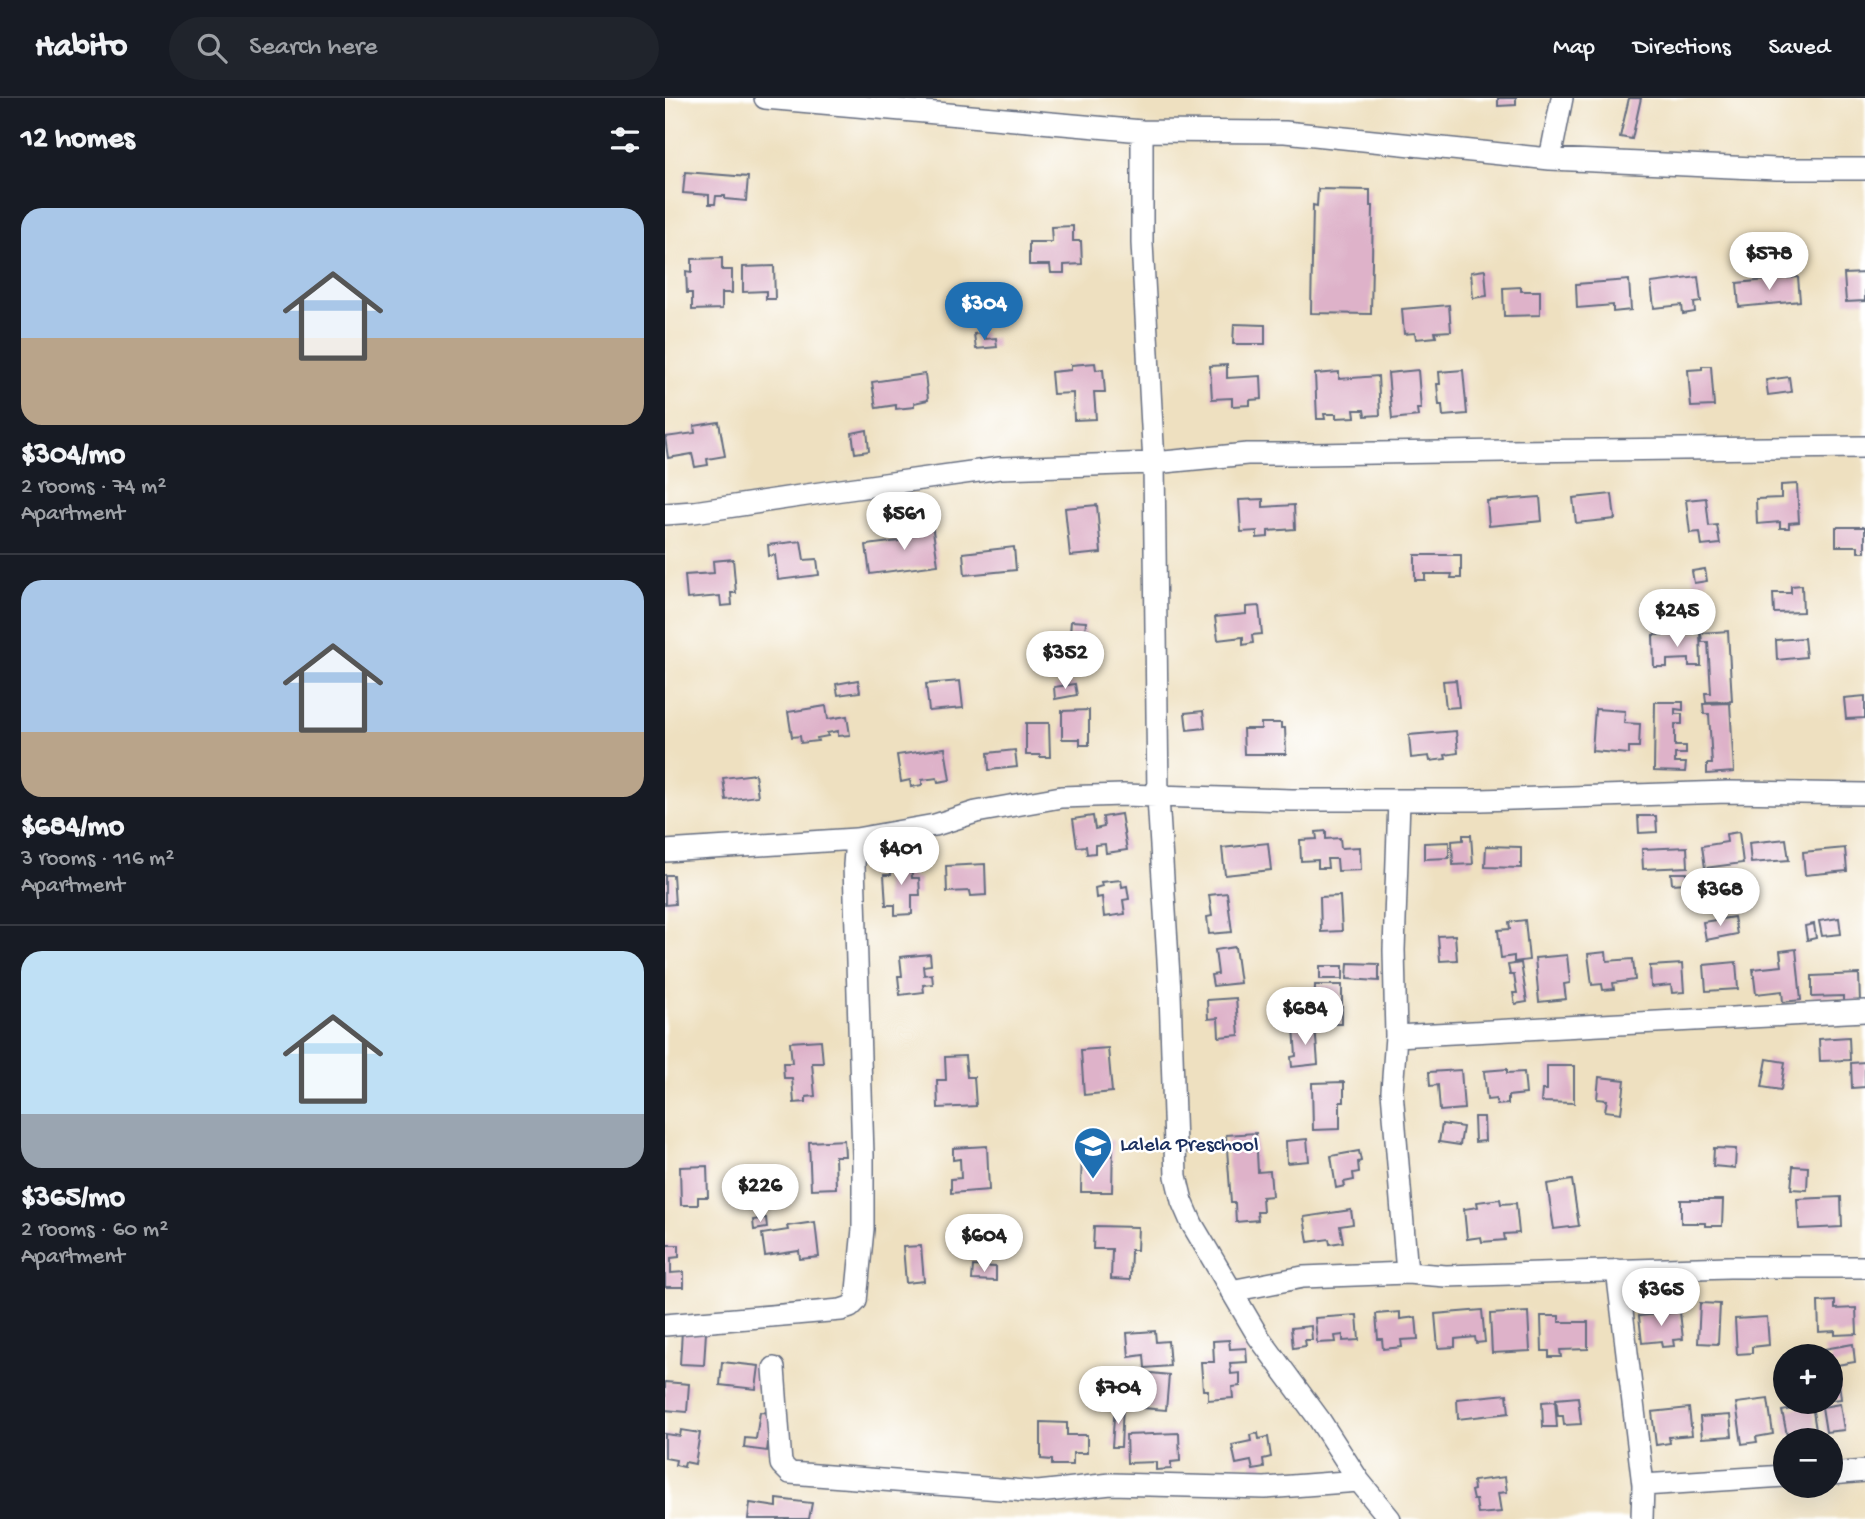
<!DOCTYPE html>
<html lang="en">
<head>
<meta charset="utf-8">
<style>
	:root { --surface:#171b24; --page:#20242c; --text:#f1f3f6; --muted:#9ea1a6; --line:#363941; --accent:#1f6fb2 }
	body { margin:0; font-family:"Gochi Hand",sans-serif; background:var(--page); color:var(--text); height:100vh; display:flex; flex-direction:column; font-size:26px; white-space:nowrap }
	* { box-sizing:border-box; margin:0 }
	p { font-size:23px; color:var(--muted) }
	.icon { flex:none; width:38px; height:38px; fill:none; stroke:currentColor; stroke-width:2; stroke-linecap:round; stroke-linejoin:round }
	.map { position:relative; flex:1; overflow:hidden }
	.panel { display:flex; flex-direction:column; background:var(--surface); width:665px }
	.panel>* { flex:none }
	.controls { position:absolute; left:1108px; top:1246px; display:grid; gap:14px }
	.controls a { display:grid; place-items:center; width:70px; height:70px; border-radius:50%; background:var(--surface); box-shadow:0 7px 28px #0002; font-size:35px }
	.price { position:absolute; translate:-50% -60px; padding:0 16px; border-radius:24px; background:#fff; color:#222; font-size:23px; line-height:46px; filter:drop-shadow(0 2px 4px #0008) }
	.price::after { content:''; position:absolute; left:50%; top:42px; width:21px; height:16px; margin-left:-10px; background:inherit; clip-path:polygon(0 0,100% 0,50% 100%) }
	.price.on { background:var(--accent); color:#fff }
	ul { padding:0; list-style:none }
	li { display:grid; align-content:center; gap:14px; height:371px; padding:0 21px }
	li+li { border-top:2px solid var(--line) }
	li span { display:grid; place-items:center; height:217px; border-radius:21px; color:#555 }
	li>.icon { margin-inline-start:auto }
	span .icon { width:126px; height:126px; fill:#fffc; stroke-width:1 }
	li b { font-size:30px }
	h2 { display:flex; justify-content:space-between; align-items:center; height:84px; padding:0 21px; font-size:30px }
	header { display:flex; align-items:center; gap:42px; box-sizing:border-box; height:98px; padding:0 35px; background:var(--surface); border-bottom:2px solid var(--line) }
	header strong { font-size:33px }
	nav { display:flex; gap:38px; margin-inline-start:auto; font-size:24px }
	.search { width:490px; height:63px; background:var(--page); display:flex; align-items:center; gap:18px; box-sizing:border-box; padding:0 24px; border-radius:38px; color:var(--muted); font-size:26px }
	main { display:flex; flex:1; min-height:0 }
	.map>svg:first-child { display:block }
	.building { fill:#deb2c9 }
	.lines { fill:none; stroke-linecap:round; stroke-linejoin:round }
	.minor-casing { stroke:#656d80; stroke-width:24 }
	.minor { stroke:#fff; stroke-width:21 }
	.labels { text-anchor:middle; dominant-baseline:central; stroke-width:5; stroke-linejoin:round; paint-order:stroke }
	.poi-label { font-size:21px; fill:#1b2f5e; stroke:#fff; text-anchor:start }
</style>
</head>
<body>
<header>
<strong>Habito</strong>
<div class="search"><svg class="icon" aria-label="search" viewBox="0 0 24 24"><circle cx="10" cy="10" r="6"/><path d="M15 15l6 6"/></svg>Search here</div>
<nav><a>Map</a><a>Directions</a><a>Saved</a></nav>
</header>
<main>
<section class="panel">
<h2>12 homes<svg class="icon" aria-label="filters" viewBox="0 0 24 24"><path d="M4 7h16M4 17h16"/><circle cx="9" cy="7" r="2"/><circle cx="15" cy="17" r="2"/></svg></h2>
<ul>
<li><span style="background:linear-gradient(#a9c7e8 60%,#b9a48a 0)"><svg class="icon" aria-label="home" viewBox="0 0 24 24"><path d="M3 11l9-7 9 7M6 9v11h12V9"/></svg></span><div><b>$304/mo</b><p>2 rooms · 74 m²</p><p>Apartment</p></div></li>
<li><span style="background:linear-gradient(#a9c7e8 70%,#b9a48a 0)"><svg class="icon" aria-label="home" viewBox="0 0 24 24"><path d="M3 11l9-7 9 7M6 9v11h12V9"/></svg></span><div><b>$684/mo</b><p>3 rooms · 116 m²</p><p>Apartment</p></div></li>
<li><span style="background:linear-gradient(#bfe0f5 75%,#9aa5b1 0)"><svg class="icon" aria-label="home" viewBox="0 0 24 24"><path d="M3 11l9-7 9 7M6 9v11h12V9"/></svg></span><div><b>$365/mo</b><p>2 rooms · 60 m²</p><p>Apartment</p></div></li>
</ul>
</section>
<div class="map">
<svg width="1200" height="1421" viewBox="0 0 1200 1421">
	<rect width="100%" height="100%" fill="#fff"/>
	<filter id="ink" filterUnits="userSpaceOnUse"><feTurbulence type="fractalNoise" baseFrequency=".0143" numOctaves="2"/><feDisplacementMap in="SourceGraphic" scale="14" xChannelSelector="R" yChannelSelector="G"/><feConvolveMatrix kernelMatrix="1 2 1 2 8 2 1 2 1" color-interpolation-filters="sRGB"/></filter>
	<filter id="wash" filterUnits="userSpaceOnUse"><feTurbulence type="fractalNoise" baseFrequency=".00686" numOctaves="4" result="noise"/><feDisplacementMap in="SourceGraphic" scale="28" xChannelSelector="R" yChannelSelector="G"/><feGaussianBlur stdDeviation="1.57" result="paint"/><feColorMatrix in="noise" values="0 0 0 0 0 0 0 0 0 0 0 0 0 0 0 0 0 1.4 0 .05"/><feComposite in="paint" operator="in"/></filter>
	<g filter="url(#wash)">
		<rect width="100%" height="100%" fill="#eee0c0"/>
		<g id="blocks">
			<path class="building" d="M833,0H851V7L833,8Z
				M964,0H976L967,41L955,39Z
				M20,74L83,79L81,103L60,101V98H51L50,106H44V97L18,95Z
				M653,91L705,92V108H708L706,216L646,215L648,107L652,108Z
				M408,128V143H416L417,166L399,167V175H386L385,167H364V144H387L386,129Z
				M57,160V172H67V195H57V211L27,212V195H22L21,173L27,174V161Z
				M109,168L110,201H101V193L78,194V169Z
				M820,172L822,198L808,200L806,174Z
				M1200,175V203L1181,204L1179,176Z
				M1033,179L1036,204L1029,205L1030,214L1018,216L1017,207L989,210L986,185Z
				M1133,179L1135,203L1074,209L1072,185Z
				M964,182L966,212L948,214V207L912,210L911,186Z
				M856,189V193H875V217L839,218L838,190Z
				M784,207L786,233L770,234L771,239L751,241L750,235L739,236L737,211Z
				M569,226L600,227V246H568Z
				M319,235L320,241L331,240L332,249L311,251L309,236Z
				M430,265L431,272L438,271L440,294H429L431,321L409,322L408,295L388,296L386,274L406,272V267Z
				M562,267V280L596,278L597,301L585,302V307L567,308V300L547,301L545,268Z
				M1037,268H1046L1049,308L1026,309L1023,272L1037,271Z
				M753,272L756,311H752L753,318L727,321L723,275Z
				M798,272L802,316L778,318L777,307H774L772,286H775L774,274Z
				M674,274V281L713,278L715,317L700,318L699,312H689L690,319L671,320V316H659L660,321H652L650,276Z
				M260,276L263,302L249,305V309L231,311V307L211,310L207,284Z
				M1124,279L1126,294L1103,297L1101,282Z
				M54,324L60,358L42,361L43,367L30,369L27,356L3,360L0,339L30,335L29,328Z
				M202,332L204,353L190,355L187,335Z
				M1132,386L1134,424L1124,425V430H1115V424L1092,426L1091,401L1116,400V387Z
				M947,396L950,421L911,425L908,400Z
				M875,399L877,423L824,428L822,403Z
				M1041,400L1044,428L1052,427L1055,446L1037,448L1035,434L1025,435L1021,402Z
				M598,401V409L629,407L630,431L603,433V439L592,440V433L576,434L574,402Z
				M432,407L436,455L405,458L400,410Z
				M267,426L273,467L205,476L201,447L243,442L241,429Z
				M1171,429H1200V454H1193V448H1171Z
				M136,443L139,462L152,461L154,477L113,482L110,457L104,458L103,447Z
				M349,449L351,472L300,477L298,455Z
				M750,457H796V480H786L787,476H760V482H750Z
				M68,461L71,495H66L67,507L56,508L55,498L22,501L20,477L49,475L48,463Z
				M1040,471L1042,483L1029,485L1027,473Z
				M1137,487L1138,514L1109,515L1108,495H1126V488Z
				M594,508L597,536L587,537L588,545L578,547V539L553,542L550,519L581,516V509Z
				M406,523L421,524L418,550L404,548Z
				M1063,533L1067,603L1041,604L1040,595H1046L1043,544H1037L1036,535Z
				M1035,535L1036,568H1024V561L1002,562V569H989L988,537Z
				M1139,540L1141,559L1112,562L1111,542Z
				M193,582L195,594L173,597L171,586Z
				M791,582L794,609L781,610L778,583Z
				M295,583L298,610L264,613L261,586Z
				M410,586L412,597L390,601L389,589Z
				M1200,598V620L1181,621L1179,600Z
				M990,604H1018V612L1010,611V616H1017V626H1010V648H1021V656H1010V665H1021L1020,674L989,673Z
				M1065,605L1069,674L1042,676V666H1047L1044,616H1039L1038,606Z
				M161,608L163,621L182,618L185,637L173,638V633L162,635L163,638L152,640L153,643L136,645L135,638L127,639L123,614Z
				M930,611L960,613L959,625L975,626L974,649H964V656L927,653Z
				M424,612V647H415V641H397V613Z
				M538,613L540,630L522,632L520,615Z
				M361,625H384L385,659H375V657H361Z
				M596,625H616V630H620L621,656H579L578,631H596Z
				M791,633L793,655L780,657L781,661L765,663L764,658L746,660L744,637Z
				M280,650L285,682L273,684L272,680L257,682V687L246,689L245,682L236,684L232,657Z
				M350,652L352,669L324,672L323,655Z
				M90,676L93,698L61,702L58,680Z
				M456,716L462,752L441,755L440,746L430,747V755L422,756L421,748L412,749L408,721L428,718L430,731L439,729L438,719Z
				M973,718H991L992,734L974,735Z
				M661,733V741L675,740L676,750L695,749L696,772L673,773L672,761H662L663,770H653V762L636,763L635,742L652,741L651,734Z
				M1074,734L1078,765L1040,770L1037,748L1062,744L1061,736Z
				M798,737H806L808,766L788,767L787,743L798,742Z
				M1121,741L1124,762L1086,765L1084,745Z
				M784,744V760L759,761V745Z
				M603,745L606,772L560,777L557,750Z
				M821,748L856,749V770L820,769Z
				M1022,749L1023,769L978,771L977,751Z
				M1180,750L1182,773L1140,777L1138,754Z
				M246,761L247,780H254L255,797H247V816L230,817V807H221L219,777H226L225,762Z
				M320,766L321,797L306,798L305,793L282,794L281,768Z
				M1006,775H1022V785L1007,786Z
				M0,777H8L10,806L0,807Z
				M456,782L457,789L462,788L464,801L458,802L460,816L439,819L437,799L431,800L430,790L437,788L436,784Z
				M562,795L567,834L544,836L542,819L547,818L544,797Z
				M675,798L677,833L656,834L655,799Z
				M1056,798V808L1044,809V799Z
				M1069,819L1072,836L1041,842L1038,824Z
				M1174,820L1176,836L1157,838L1154,823Z
				M860,822L864,862L849,864V858L836,860L833,832L845,831L844,824Z
				M1149,826L1151,840L1142,842L1140,828Z
				M790,837L792,862L775,863L773,838Z
				M570,849L575,885L548,888L546,877L553,876L550,852Z
				M1131,851L1136,902L1118,904L1117,893L1091,896L1088,871L1117,868L1115,853Z
				M941,854L942,863L968,861L970,882L948,885L949,891L938,892L937,886L927,887L923,856Z
				M265,856L266,867L258,868L259,877L267,876L268,886L258,887L259,894L235,897L233,878H237L235,859Z
				M902,857L905,885L899,886L901,901L874,904L870,860Z
				M1071,864L1073,891L1041,893L1039,867Z
				M683,865L714,866V883L682,881Z
				M856,865L862,904L850,906L848,895H852L849,877H845L843,867Z
				M1017,866L1019,894L1007,895L1006,887L986,889L985,868Z
				M655,868H678V881H655Z
				M1194,876L1195,904H1178V898L1147,899V878Z
				M650,887H677V926H649Z
				M571,900L574,937L554,939L553,920L543,921L542,902Z
				M650,927L653,966L627,969L626,959L631,958L629,929Z
				M1184,939L1185,962L1155,963L1154,941Z
				M156,942L158,965H147L150,998L141,999V1004L129,1005L127,980H119L118,965H127L125,944Z
				M443,950L447,994L419,997L416,952Z
				M300,958L302,979H309L311,1008L273,1010L272,982H281L280,959Z
				M1102,961L1120,964L1116,992L1097,989Z
				M1200,964V989L1187,990L1186,965Z
				M882,968H909V1005L876,1004L877,992H882Z
				M842,971V975L859,974L861,996L843,998V1006L832,1007L831,1001L822,1002L819,973Z
				M796,972L799,1011L775,1013L773,987L765,988L764,974Z
				M934,979L960,982L956,1015L940,1013L942,1002L932,1001Z
				M679,984V1004H675V1031L648,1032L647,985Z
				M809,1019H819L820,1043L810,1044Z
				M777,1026L798,1029L795,1047L774,1044Z
				M591,1035L593,1074L605,1073L607,1098L597,1099L598,1114H592L593,1122L571,1124L570,1105H566L561,1037Z
				M642,1041L644,1063L622,1065L621,1043Z
				M179,1042L180,1058H170L171,1090L146,1091L144,1044Z
				M417,1042H448L447,1094H416Z
				M322,1048L324,1092L286,1095V1081L296,1080L295,1061L288,1062V1050Z
				M1049,1050L1071,1051L1070,1070L1048,1068Z
				M694,1053L696,1063L693,1064L694,1074L688,1075L689,1082L679,1084L680,1088L671,1090L666,1058Z
				M42,1068L43,1099H33V1107H16L15,1069Z
				M1128,1068L1143,1069L1142,1092L1126,1091Z
				M907,1082L914,1128L889,1131L882,1086Z
				M1176,1099L1177,1129L1134,1131L1132,1101Z
				M835,1101L836,1106L851,1105L854,1135L839,1136L840,1142L817,1144L816,1139L802,1141L799,1111L813,1109L812,1104Z
				M1016,1102H1058L1057,1128H1040V1125H1016Z
				M686,1112L688,1126L675,1128L678,1144L665,1146L664,1141L643,1144L639,1119Z
				M101,1120L102,1130L89,1132L88,1122Z
				M150,1124L154,1159L135,1161L134,1153L100,1158L97,1136L123,1132L122,1128Z
				M429,1128L473,1129L472,1152H466L465,1182L446,1181L447,1151H428Z
				M0,1147H14V1159L6,1160V1175L19,1174V1189H0Z
				M256,1148L259,1183L241,1185L238,1149Z
				M308,1168L331,1169V1183L307,1182Z
				M1170,1203V1211L1191,1210L1192,1236L1170,1237V1233L1154,1234L1153,1204Z
				M1035,1205L1055,1206L1053,1246L1033,1245Z
				M817,1212L820,1244L811,1245L810,1239L790,1241V1249L773,1250L770,1216Z
				M735,1214V1221L751,1219L753,1241L736,1242L737,1249L718,1251L717,1241H713L711,1216Z
				M863,1214L865,1253L827,1255L825,1216Z
				M1015,1214L1018,1241L1008,1242L1009,1248L997,1249L996,1243L977,1245L974,1218Z
				M692,1217L694,1242L678,1243V1237L670,1238L671,1244L652,1245L650,1220Z
				M876,1218H894V1224H923V1251L895,1252L896,1259H884V1253H877Z
				M1102,1219L1104,1247L1087,1249V1255L1072,1256L1070,1221Z
				M646,1228L647,1242H640L641,1248L628,1250L626,1230Z
				M17,1233L41,1234L39,1267L15,1266Z
				M490,1233L491,1244L503,1243L505,1268L480,1270L479,1257L464,1259L462,1235Z
				M564,1242L565,1251L581,1250L582,1264L565,1265L566,1276L575,1275V1288L567,1289L568,1300L543,1302V1292H538L536,1264H549L548,1243Z
				M1188,1246L1190,1264L1166,1268V1258H1161L1159,1251Z
				M57,1264L94,1268L91,1291L55,1287Z
				M477,1274L504,1277L501,1312L478,1310L480,1289H475Z
				M1174,1283L1176,1301L1166,1302V1284Z
				M0,1284L24,1286L22,1314L0,1312Z
				M842,1296L844,1315L793,1321L792,1301Z
				M913,1299L916,1326L899,1327L898,1318H893L891,1301Z
				M1103,1301L1108,1336L1091,1339L1092,1344L1077,1346L1071,1305Z
				M890,1303L892,1329H878L877,1304Z
				M450,1306L458,1307L456,1349H447Z
				M1175,1306L1179,1332L1161,1334L1157,1309Z
				M1147,1307L1151,1332L1122,1337L1117,1313Z
				M1024,1310L1027,1337L1004,1339L1005,1345L991,1347L987,1314Z
				M95,1314L107,1315L102,1353L79,1350L80,1340L91,1341Z
				M1065,1317L1067,1338L1037,1340L1035,1319Z
				M376,1324L402,1325V1337H422V1355H408V1367H387V1362L376,1361Z
				M16,1332L35,1335L30,1366L20,1364L19,1369L10,1367L11,1362L0,1360V1336L15,1338Z
				M514,1335L515,1363L506,1364V1371L491,1372V1364L462,1365L461,1337Z
				M593,1335L594,1341L603,1339L606,1359L598,1361L599,1370L588,1372L586,1363L571,1366L567,1347L586,1343L585,1337Z
				M840,1379L842,1394L833,1395L836,1414L813,1416L811,1402H808L806,1393L809,1392L808,1383Z
				M112,1401L147,1405L144,1421H83L85,1405L112,1409Z"/>
		</g>
	</g>
	<g filter="url(#ink)">
		<use href="#blocks" fill-opacity="0" stroke="#656d80" stroke-width="2"/>
		<g class="lines">
			<g class="minor-casing">
				<path id="minor" d="M100,0L477,33L620,34L885,61L1112,71H1200
					M477,33V145L489,365L493,699L505,895L511,1078L517,1103L527,1126L593,1238L654,1321L694,1383L725,1421
					M885,61L897,0
					M0,416L29,414L162,394L335,370L489,365L582,356H647L841,353L1200,349
					M734,702L729,852L731,938L727,993L742,1175
					M0,753L191,741L270,727L311,714L396,699L458,697L627,702H816L1063,694L1200,696
					M731,938L1200,913
					M952,1172L978,1387L977,1421
					M566,1193L638,1179L742,1175L781,1178L1064,1169H1200
					M0,1227L176,1212L185,1209L191,1203L198,1131V1057L189,767L191,741
					M109,1270L116,1366L125,1375L373,1394L446,1386L600,1390L694,1383
					M1166,1376L1200,1373
					M978,1387L1120,1378"/>
			</g>
			<use href="#minor" class="minor"/>
		</g>
	</g>
	<defs>
		<g id="school-pin" transform="scale(2.0125)"><path d="M0 17L-7.5 6A9.5 9.5 0 1 1 7.5 6Z" fill="#1f6fb2" stroke="#fff"/><path d="M0-5L7-2L0 1L-7-2ZM-4 1L0 2.5L4 1V4Q0 6-4 4Z" fill="#fff"/></g>
	</defs>
	<g fill-rule="evenodd">
		<use href="#school-pin" x="428" y="1048"/>
	</g>
	<g class="labels">
		<g class="poi-label">
			<text x="455" y="1048">Lalela Preschool</text>
		</g>
	</g>
</svg>
<div class="controls">
<a>+</a>
<a>−</a>
</div>
<b class="price" style="left:1104px;top:194px">$578</b>
<b class="price on" style="left:319px;top:244px">$304</b>
<b class="price" style="left:239px;top:454px">$561</b>
<b class="price" style="left:1012px;top:551px">$245</b>
<b class="price" style="left:400px;top:593px">$352</b>
<b class="price" style="left:236px;top:789px">$401</b>
<b class="price" style="left:1055px;top:830px">$368</b>
<b class="price" style="left:640px;top:949px">$684</b>
<b class="price" style="left:95px;top:1126px">$226</b>
<b class="price" style="left:319px;top:1176px">$604</b>
<b class="price" style="left:996px;top:1230px">$365</b>
<b class="price" style="left:453px;top:1328px">$704</b>
</div>
</main>
</body>
</html>
